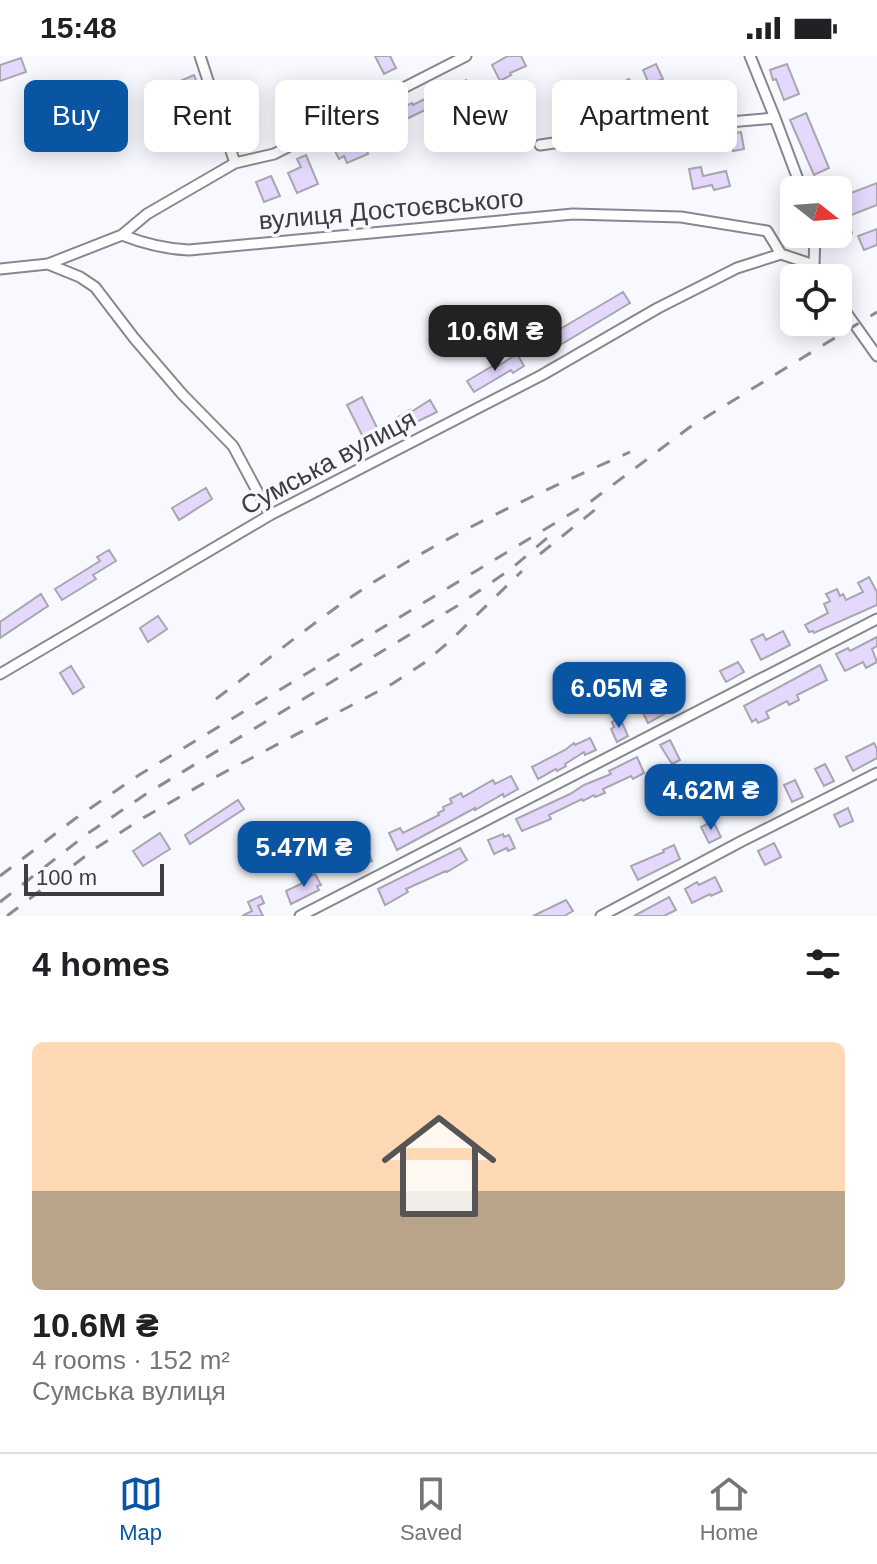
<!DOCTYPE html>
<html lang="en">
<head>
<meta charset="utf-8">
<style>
	:root { --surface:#fff; --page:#f2f2f2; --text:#202124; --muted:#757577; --line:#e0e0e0; --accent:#0955a4 }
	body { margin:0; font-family:Helvetica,sans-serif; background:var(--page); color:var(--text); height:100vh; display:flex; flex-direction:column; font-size:30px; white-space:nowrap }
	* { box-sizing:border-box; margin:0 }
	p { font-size:26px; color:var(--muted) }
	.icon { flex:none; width:44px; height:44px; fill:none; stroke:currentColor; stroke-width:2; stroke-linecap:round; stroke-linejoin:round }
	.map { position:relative; height:860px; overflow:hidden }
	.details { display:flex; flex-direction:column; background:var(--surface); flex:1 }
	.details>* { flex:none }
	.banner { position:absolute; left:24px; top:24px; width:830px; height:72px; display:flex; gap:16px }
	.needle { width:52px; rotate:107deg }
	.buttons { position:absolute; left:780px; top:120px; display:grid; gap:16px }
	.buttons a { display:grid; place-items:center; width:72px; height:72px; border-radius:12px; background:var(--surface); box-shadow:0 4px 20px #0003; font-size:40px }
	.scale { position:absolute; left:24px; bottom:20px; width:140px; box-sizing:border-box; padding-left:8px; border:4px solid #3c3d40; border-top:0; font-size:22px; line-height:28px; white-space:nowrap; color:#3c3d40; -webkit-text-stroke:6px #f7f9fe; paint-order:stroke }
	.price { position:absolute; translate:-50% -68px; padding:0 18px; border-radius:16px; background:var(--accent); color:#fff; font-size:26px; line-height:52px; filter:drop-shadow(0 2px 4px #0008) }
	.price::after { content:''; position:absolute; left:50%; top:48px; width:24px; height:18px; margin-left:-12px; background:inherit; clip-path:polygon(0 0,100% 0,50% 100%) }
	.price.current { background:#222; color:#fff }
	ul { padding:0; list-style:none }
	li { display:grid; align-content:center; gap:16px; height:424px; padding:0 32px }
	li+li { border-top:2px solid var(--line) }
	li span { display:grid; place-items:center; height:248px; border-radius:12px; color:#555 }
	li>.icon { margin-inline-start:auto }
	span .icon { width:144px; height:144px; fill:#fffc; stroke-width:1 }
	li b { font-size:34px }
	h2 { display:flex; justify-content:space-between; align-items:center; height:96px; padding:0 32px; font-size:34px }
	.tag { padding:0 28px; border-radius:12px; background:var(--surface); box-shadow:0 4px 20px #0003; font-size:28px; line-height:72px }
	.tag.current { background:var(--accent); color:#fff }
	.status { display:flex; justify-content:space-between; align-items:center; height:56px; padding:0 40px; background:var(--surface); direction:ltr }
	.status svg { height:22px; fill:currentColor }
	.dock { display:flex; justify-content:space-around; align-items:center; height:112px; border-top:2px solid var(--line); background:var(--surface); font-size:22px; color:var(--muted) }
	.dock a { display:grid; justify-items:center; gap:4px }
	.dock .current { color:var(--accent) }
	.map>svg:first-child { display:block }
	.building { fill:#e4d8fd; stroke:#a8a6ae; stroke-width:2 }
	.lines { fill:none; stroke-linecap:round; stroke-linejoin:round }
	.street-casing { stroke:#86888f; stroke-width:13 }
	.street { stroke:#fff; stroke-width:9 }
	.rail { stroke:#8b8c90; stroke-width:3; stroke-dasharray:14 14; stroke-linecap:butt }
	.labels { text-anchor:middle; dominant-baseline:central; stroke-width:7; stroke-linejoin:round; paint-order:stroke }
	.street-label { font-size:26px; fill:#3c3d40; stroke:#f7f9fe }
</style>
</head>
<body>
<div class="status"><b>15:48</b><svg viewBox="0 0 49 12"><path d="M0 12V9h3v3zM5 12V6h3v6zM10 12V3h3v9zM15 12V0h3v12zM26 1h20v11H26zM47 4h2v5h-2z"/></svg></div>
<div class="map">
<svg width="877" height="860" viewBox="0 0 877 860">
	<rect width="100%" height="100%" fill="#f7f9fe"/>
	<path class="building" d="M375,0H390L396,12L384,18Z
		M508,0H521L526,10L510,17L511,19L500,25L492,9Z
		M21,2L26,16L0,25V9Z
		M656,8L663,23L649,28L643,14Z
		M787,8L799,38L784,44L776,23L773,24L770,14Z
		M194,19L199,32L184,38L180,25Z
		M629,23L635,35L621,42L615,30Z
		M466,24L472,38L431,58L429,52L396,68V69L386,74L381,63L401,52L412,47L413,49L441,35L440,34L449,30L450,32Z
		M320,32L325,50L313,54L308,35Z
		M676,42L681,54L665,60L660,49Z
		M582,46L589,60L562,71L557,58Z
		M806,57L829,112L814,119L790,64Z
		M365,72L373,89L366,92L368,98L347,107L344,100L339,103L332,89Z
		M704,76L706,92L693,94L691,78Z
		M741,76L744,93L733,95L730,78Z
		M306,99L318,128L297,137L288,117L301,111L297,103Z
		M701,111L703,120L726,115L730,130L714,134L712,129L693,133L689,113Z
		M271,120L280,140L264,146L256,126Z
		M877,127V149L846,161L852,177L838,182V142Z
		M877,173V189L864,194L858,180Z
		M623,236L630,247L545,298L538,286Z
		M517,298L524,310L513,317L511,314L474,336L467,325L496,308L498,310Z
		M362,341L382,382L367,389L347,349Z
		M430,344L437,356L404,372L398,361L410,354L411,356Z
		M206,432L212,443L179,464L172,452Z
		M109,494L116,505L93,519L96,523L62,544L55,533L100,505L97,501Z
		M869,521L877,536V549L814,577L813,575L809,576L805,569L828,557L824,548L830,545L826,538L837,533L840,540L843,538L846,544L863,536L858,527Z
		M41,538L48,550L0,582V566Z
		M158,560L167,573L148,586L140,572Z
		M783,575L790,589L761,604L751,584L763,578L766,584Z
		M877,581V590L872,593L877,606L866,612L863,606L845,615L836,598L848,592L850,595Z
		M738,606L744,616L726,626L720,615Z
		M820,609L827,624L797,639L799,644L789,649L787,645L766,656L769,662L758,667L756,663L752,666L744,650Z
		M71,610L84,631L73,638L60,617Z
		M664,632L668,639L671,637L678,650L648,667L639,648L657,639L655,637Z
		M620,662L628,680L617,686L611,673L614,671L612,666Z
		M590,682L596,694L585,699L584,696L565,708L566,710L557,715L556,713L538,723L532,711L565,694L574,687L575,689Z
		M670,684L680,704L672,708L660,689Z
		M874,687L877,693V702L853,715L846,701Z
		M637,701L644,717L633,723L631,720L603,733L605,737L595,741L594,739L583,745L582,743L549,759L551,763L522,775L516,763L570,738L584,729L611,718L609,715Z
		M825,708L834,725L824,730L815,713Z
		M733,719L742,739L729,744L720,724Z
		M511,720L518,733L504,741L503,738L475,754V752L397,794L389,777L400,772L403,777L439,759L438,757L444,754L443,751L452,747L450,743L461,737L463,741L493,724L495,728Z
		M795,724L803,741L792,746L784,729Z
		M238,744L244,753L190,788L185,779Z
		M848,752L853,765L840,771L834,759Z
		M713,765L721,781L709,787L701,771Z
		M160,777L170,793L143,810L133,795Z
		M503,778L504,781L509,779L515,792L508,795L507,792L494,798L488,784Z
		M367,785L370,792L367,793L372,805L361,810L353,792Z
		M774,787L781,801L765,809L758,795Z
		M674,789L680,803L638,824L631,810L664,796L663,794Z
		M460,792L467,804L447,816L446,815L406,833L408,836L385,849L378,833Z
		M315,818L321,829L317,830L319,834L291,848L286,835L305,826L304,823Z
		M715,821L722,835L711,840L710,838L692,847L685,833L697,826L699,829Z
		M261,840L264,847L258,850L263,860H242L252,855L248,846Z
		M669,841L676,854L664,860H634Z
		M566,844L573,855L564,860H533Z"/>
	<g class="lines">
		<g class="street-casing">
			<path id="street" d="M200,0L235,107
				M750,0L775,62L802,134
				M540,89L660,72L775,62
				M815,178L814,209L823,222
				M122,179L147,158L235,107L274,98L466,0
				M48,208L80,221L95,231L134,282L182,338L233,390L270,459
				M0,213L48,208L122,179C145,188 164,193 189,194L573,158L681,161L767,175L781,198
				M838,245L877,300
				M0,618L270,459L542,319L658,252L737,212L781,198L814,209
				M300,860L877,563
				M601,860L742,785L877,717"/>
		</g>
		<use href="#street" class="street"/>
		<path class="rail" d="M540,498L596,453
			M216,643C265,606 312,567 363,533C448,478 538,437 630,396
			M0,820L76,762L139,719L590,446L690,371L877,256
			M0,846L87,778L146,738L457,550L511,513L547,482
			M7,860L96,792L143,762L206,726L392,628L424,607L450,585L522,515"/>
	</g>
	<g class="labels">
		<g class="street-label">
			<text transform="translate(391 153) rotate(-5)">вулиця Достоєвського</text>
			<text transform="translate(328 406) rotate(-28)">Сумська вулиця</text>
		</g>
	</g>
</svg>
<div class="buttons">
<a><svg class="needle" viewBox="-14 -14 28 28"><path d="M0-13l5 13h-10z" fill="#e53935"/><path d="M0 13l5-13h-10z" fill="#757577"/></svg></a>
<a><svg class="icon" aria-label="locate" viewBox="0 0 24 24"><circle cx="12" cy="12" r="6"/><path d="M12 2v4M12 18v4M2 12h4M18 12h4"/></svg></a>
</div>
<div class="scale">100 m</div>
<b class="price current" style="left:495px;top:317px">10.6M ₴</b>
<b class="price" style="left:619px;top:674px">6.05M ₴</b>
<b class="price" style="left:711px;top:776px">4.62M ₴</b>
<b class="price" style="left:304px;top:833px">5.47M ₴</b>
<div class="banner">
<a class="tag current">Buy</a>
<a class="tag">Rent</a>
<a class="tag">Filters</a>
<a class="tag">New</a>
<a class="tag">Apartment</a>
</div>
</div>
<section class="details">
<h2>4 homes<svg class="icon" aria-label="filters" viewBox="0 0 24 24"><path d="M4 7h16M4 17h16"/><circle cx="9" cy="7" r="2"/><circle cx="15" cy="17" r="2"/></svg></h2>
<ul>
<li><span style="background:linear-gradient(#ffd9b3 60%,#b9a48a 0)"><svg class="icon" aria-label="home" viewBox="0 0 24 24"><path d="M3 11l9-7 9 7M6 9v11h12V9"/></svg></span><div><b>10.6M ₴</b><p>4 rooms · 152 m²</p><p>Сумська вулиця</p></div></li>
</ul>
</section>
<nav class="dock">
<a class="current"><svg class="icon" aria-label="map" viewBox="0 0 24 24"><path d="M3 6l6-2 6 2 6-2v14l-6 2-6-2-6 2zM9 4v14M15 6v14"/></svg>Map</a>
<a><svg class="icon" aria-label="saved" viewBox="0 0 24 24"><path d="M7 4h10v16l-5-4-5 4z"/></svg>Saved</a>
<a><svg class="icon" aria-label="home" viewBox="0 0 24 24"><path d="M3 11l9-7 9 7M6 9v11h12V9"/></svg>Home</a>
</nav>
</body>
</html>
